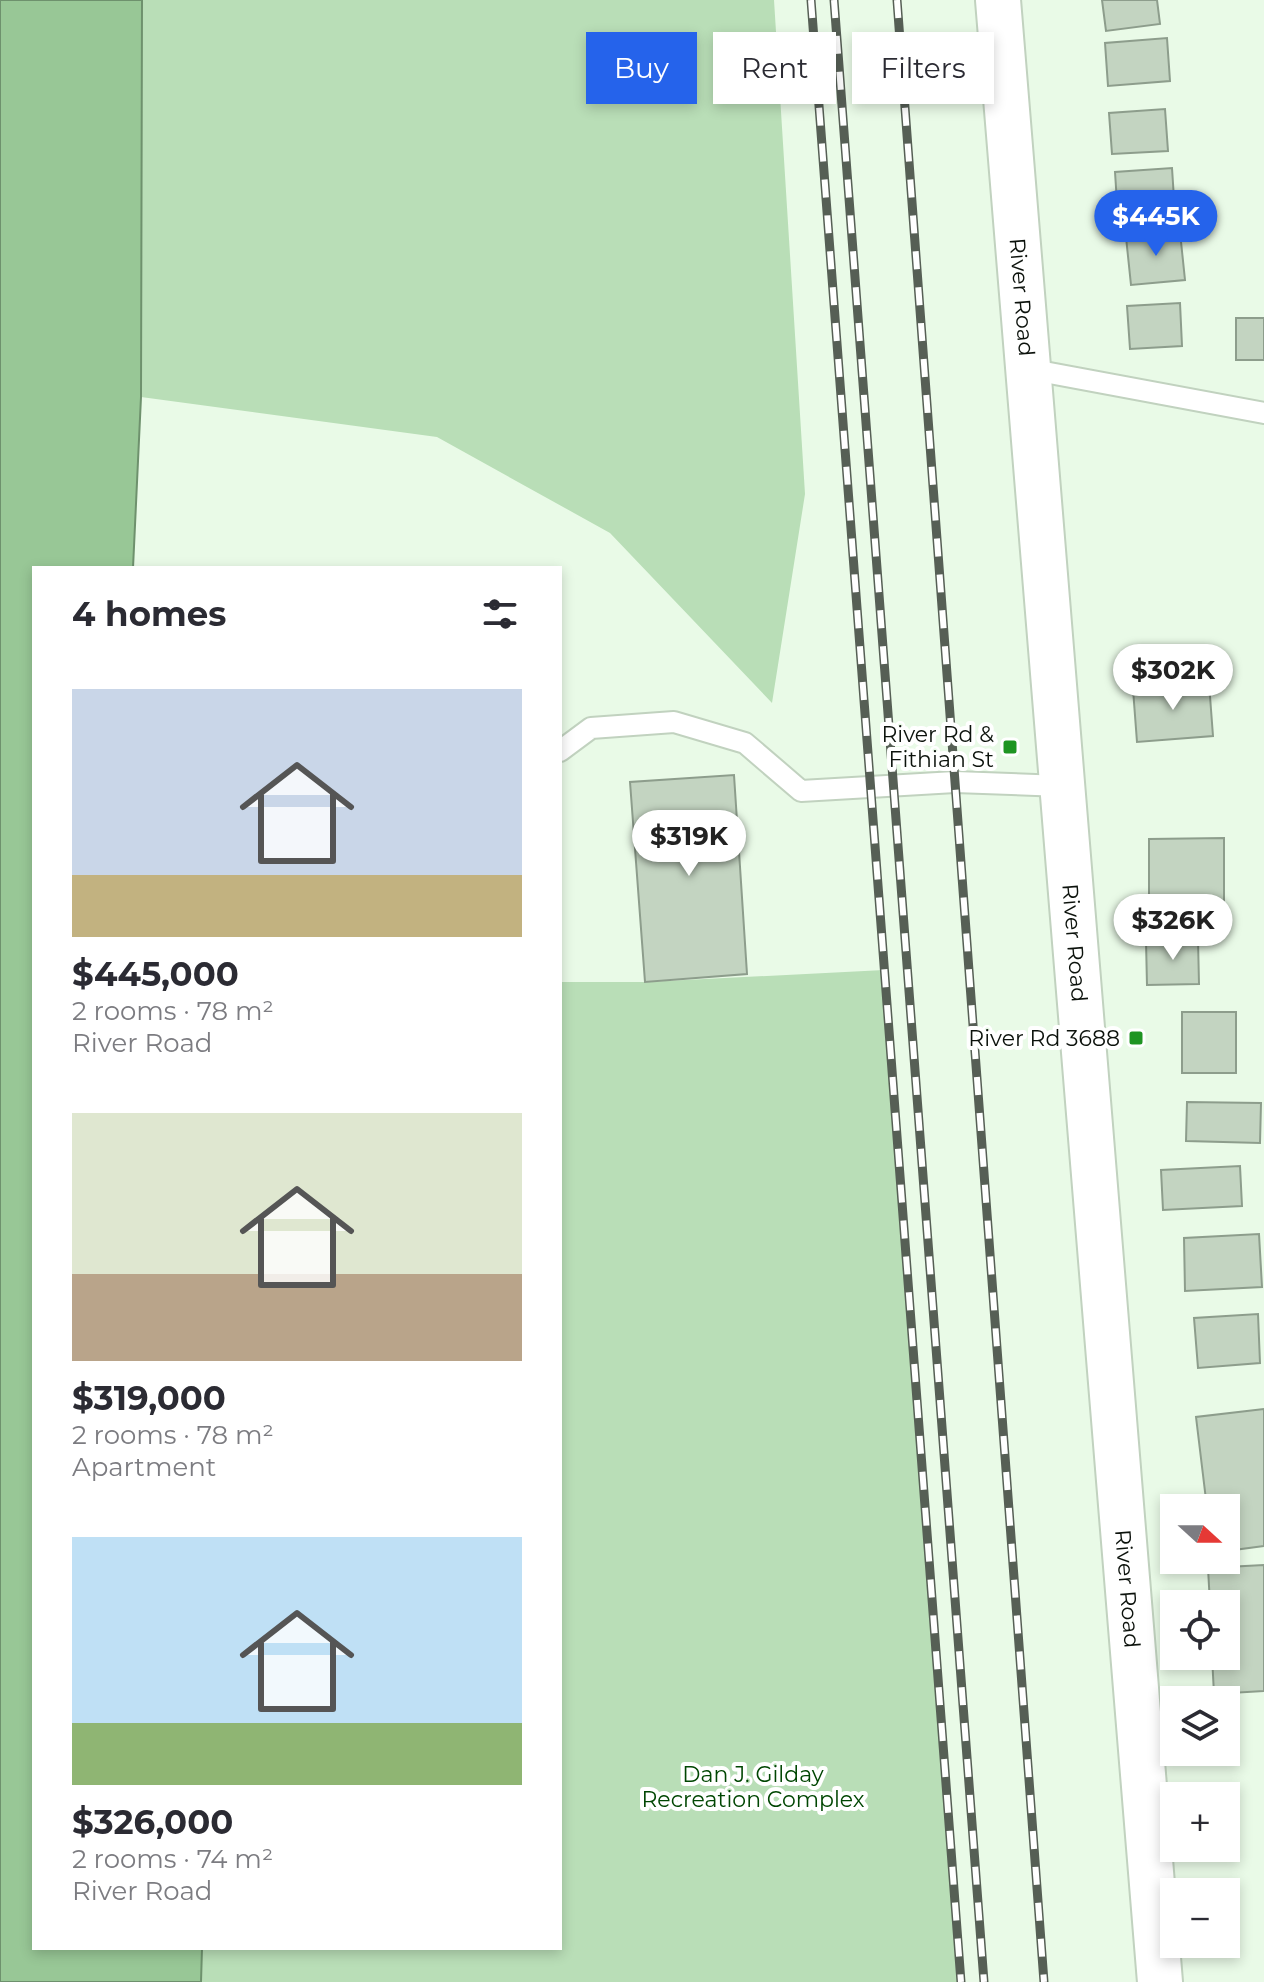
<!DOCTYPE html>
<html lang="en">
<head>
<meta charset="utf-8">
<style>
	:root { --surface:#fff; --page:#f7f7f7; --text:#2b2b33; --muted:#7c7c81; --accent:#2563eb }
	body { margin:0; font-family:Montserrat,sans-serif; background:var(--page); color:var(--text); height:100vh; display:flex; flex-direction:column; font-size:30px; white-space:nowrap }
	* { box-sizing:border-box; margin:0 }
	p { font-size:26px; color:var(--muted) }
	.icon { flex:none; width:44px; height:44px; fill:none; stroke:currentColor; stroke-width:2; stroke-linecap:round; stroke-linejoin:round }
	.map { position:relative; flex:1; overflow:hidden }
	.sheet { position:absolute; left:32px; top:566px; width:530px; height:1384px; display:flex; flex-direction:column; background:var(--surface); border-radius:0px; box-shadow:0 4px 12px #0003 }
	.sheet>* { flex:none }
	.banner { position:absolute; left:586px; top:32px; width:558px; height:72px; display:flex; gap:16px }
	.needle { width:52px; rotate:111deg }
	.tools { position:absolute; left:1160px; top:1494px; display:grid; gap:16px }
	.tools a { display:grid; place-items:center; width:80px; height:80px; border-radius:0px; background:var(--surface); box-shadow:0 4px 12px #0003; font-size:40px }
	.price { position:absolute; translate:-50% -68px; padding:0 18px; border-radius:28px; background:#fff; color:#222; font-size:26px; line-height:52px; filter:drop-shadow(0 2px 4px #0008) }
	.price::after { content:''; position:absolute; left:50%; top:48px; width:24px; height:18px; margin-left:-12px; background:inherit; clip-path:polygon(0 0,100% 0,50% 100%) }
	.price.current { background:var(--accent); color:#fff }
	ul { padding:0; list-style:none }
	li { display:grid; align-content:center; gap:16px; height:424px; padding:0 40px }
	li span { display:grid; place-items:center; height:248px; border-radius:0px; color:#555 }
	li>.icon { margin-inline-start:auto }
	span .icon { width:144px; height:144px; fill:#fffc; stroke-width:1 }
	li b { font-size:34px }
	h2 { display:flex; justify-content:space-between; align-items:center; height:96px; padding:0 40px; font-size:34px }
	.chip { padding:0 28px; border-radius:0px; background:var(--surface); box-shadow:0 4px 12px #0003; font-size:28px; line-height:72px }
	.chip.current { background:var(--accent); color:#fff }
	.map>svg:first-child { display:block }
	.green { fill:#b9deb7 }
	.water { fill:#98c796; stroke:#6e916d; stroke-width:2 }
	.building { fill:#c3d4c1; stroke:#8d9d8c; stroke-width:2 }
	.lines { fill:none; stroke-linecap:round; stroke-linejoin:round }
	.service-casing { stroke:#c1d2bf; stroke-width:24 }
	.primary-casing { stroke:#c1d2bf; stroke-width:48 }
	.service { stroke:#fff; stroke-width:20 }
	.primary { stroke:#fff; stroke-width:44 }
	.rail-casing { stroke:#565f55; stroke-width:9 }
	.rail { stroke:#fff; stroke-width:6; stroke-dasharray:18; stroke-linecap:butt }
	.poi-dot { fill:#1e9422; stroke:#fff; stroke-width:3 }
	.labels { text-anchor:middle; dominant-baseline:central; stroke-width:8; stroke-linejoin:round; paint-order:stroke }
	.street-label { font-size:22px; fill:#0c120c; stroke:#fff }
	.poi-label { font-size:22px; fill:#0c120c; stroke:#fff; text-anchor:end }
	.park-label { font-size:22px; fill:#004602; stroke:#fff }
</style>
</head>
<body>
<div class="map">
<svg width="1264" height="1982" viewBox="0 0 1264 1982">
	<rect width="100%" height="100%" fill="#e9fae7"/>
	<path class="green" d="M142,0H774L805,494L772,703L610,533L437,437L141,397Z
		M884,970L961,1982H201L202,1948H560V982H645Z"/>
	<path class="water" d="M0,0H142L141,397L133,568H34V1948H202L201,1982H0Z"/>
	<path class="building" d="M1102,0H1157L1160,24L1106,31Z
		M1167,38L1170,81L1108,86L1105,43Z
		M1165,109L1168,151L1112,154L1109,113Z
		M1172,168L1175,214L1118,218L1115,172Z
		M1180,232L1185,280L1131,285L1126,237Z
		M1180,303L1182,346L1130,349L1127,306Z
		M1236,318H1264V360H1236Z
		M1209,683L1213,736L1137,742L1133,689Z
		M734,775L747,974L645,982L630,782Z
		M1224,838V903L1149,904V839Z
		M1198,939L1199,984L1147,985L1146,941Z
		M1182,1012H1236V1073H1182Z
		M1187,1102L1261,1103L1260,1143L1186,1141Z
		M1240,1166L1242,1206L1163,1210L1161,1170Z
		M1259,1234L1262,1287L1185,1291L1184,1238Z
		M1258,1314L1260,1363L1198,1368L1194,1318Z
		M1264,1409V1546L1226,1551V1508H1207L1196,1417Z
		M1264,1565V1691L1214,1694L1212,1656H1226V1604H1210L1208,1568Z"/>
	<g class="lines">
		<g class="service-casing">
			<path id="service" d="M1028,369L1264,413
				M560,751L591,728L674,722L745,743L801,791L955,782L1062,786"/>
		</g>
		<g class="primary-casing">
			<g id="primary">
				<path id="s1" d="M998,0L1160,1982"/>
			</g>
		</g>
		<use href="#service" class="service"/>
		<use href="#primary" class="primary"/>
		<g class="rail-casing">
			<path id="rail" d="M811,0L961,1982
				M834,0L984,1982
				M897,0L1044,1982"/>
		</g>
		<use href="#rail" class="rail"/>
	</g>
	<g class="poi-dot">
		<rect x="1002" y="739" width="16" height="16" rx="4"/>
		<rect x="1128" y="1030" width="16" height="16" rx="4"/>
	</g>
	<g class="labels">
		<g class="street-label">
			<text stroke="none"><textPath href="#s1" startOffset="298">River Road</textPath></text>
			<text stroke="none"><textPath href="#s1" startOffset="946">River Road</textPath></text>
			<text stroke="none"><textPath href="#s1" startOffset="1594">River Road</textPath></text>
		</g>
		<g class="poi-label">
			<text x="994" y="734">River Rd &amp;<tspan x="994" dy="25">Fithian St</tspan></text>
			<text x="1120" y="1038">River Rd 3688</text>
		</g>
		<g class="park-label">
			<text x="753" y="1774">Dan J. Gilday<tspan x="753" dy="25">Recreation Complex</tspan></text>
		</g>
	</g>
</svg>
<div class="tools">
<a><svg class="needle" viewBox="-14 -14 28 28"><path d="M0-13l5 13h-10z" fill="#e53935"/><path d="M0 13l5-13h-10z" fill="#7c7c81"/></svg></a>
<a><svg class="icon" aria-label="locate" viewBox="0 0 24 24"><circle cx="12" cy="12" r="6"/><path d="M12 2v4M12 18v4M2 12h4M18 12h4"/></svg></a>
<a><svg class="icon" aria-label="layers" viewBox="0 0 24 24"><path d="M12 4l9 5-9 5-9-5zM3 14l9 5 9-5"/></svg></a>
<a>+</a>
<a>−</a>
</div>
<b class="price current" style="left:1156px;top:258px">$445K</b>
<b class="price" style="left:1173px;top:712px">$302K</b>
<b class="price" style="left:689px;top:878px">$319K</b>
<b class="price" style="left:1173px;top:962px">$326K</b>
<div class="banner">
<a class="chip current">Buy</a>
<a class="chip">Rent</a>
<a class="chip">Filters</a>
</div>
<section class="sheet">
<h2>4 homes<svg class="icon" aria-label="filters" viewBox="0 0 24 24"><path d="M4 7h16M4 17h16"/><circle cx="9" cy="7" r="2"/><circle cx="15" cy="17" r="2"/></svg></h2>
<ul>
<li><span style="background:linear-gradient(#c9d6e8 75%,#c2b280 0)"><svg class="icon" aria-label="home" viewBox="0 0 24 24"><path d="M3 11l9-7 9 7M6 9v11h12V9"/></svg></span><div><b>$445,000</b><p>2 rooms · 78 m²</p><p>River Road</p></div></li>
<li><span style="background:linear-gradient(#dfe7d0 65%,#b9a48a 0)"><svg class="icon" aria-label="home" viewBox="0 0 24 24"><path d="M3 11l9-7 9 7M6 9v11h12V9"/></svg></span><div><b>$319,000</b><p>2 rooms · 78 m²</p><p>Apartment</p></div></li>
<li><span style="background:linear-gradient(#bfe0f5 75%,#8fb573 0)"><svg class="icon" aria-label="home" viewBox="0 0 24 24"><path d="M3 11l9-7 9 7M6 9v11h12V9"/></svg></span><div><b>$326,000</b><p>2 rooms · 74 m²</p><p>River Road</p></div></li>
</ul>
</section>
</div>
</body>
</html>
